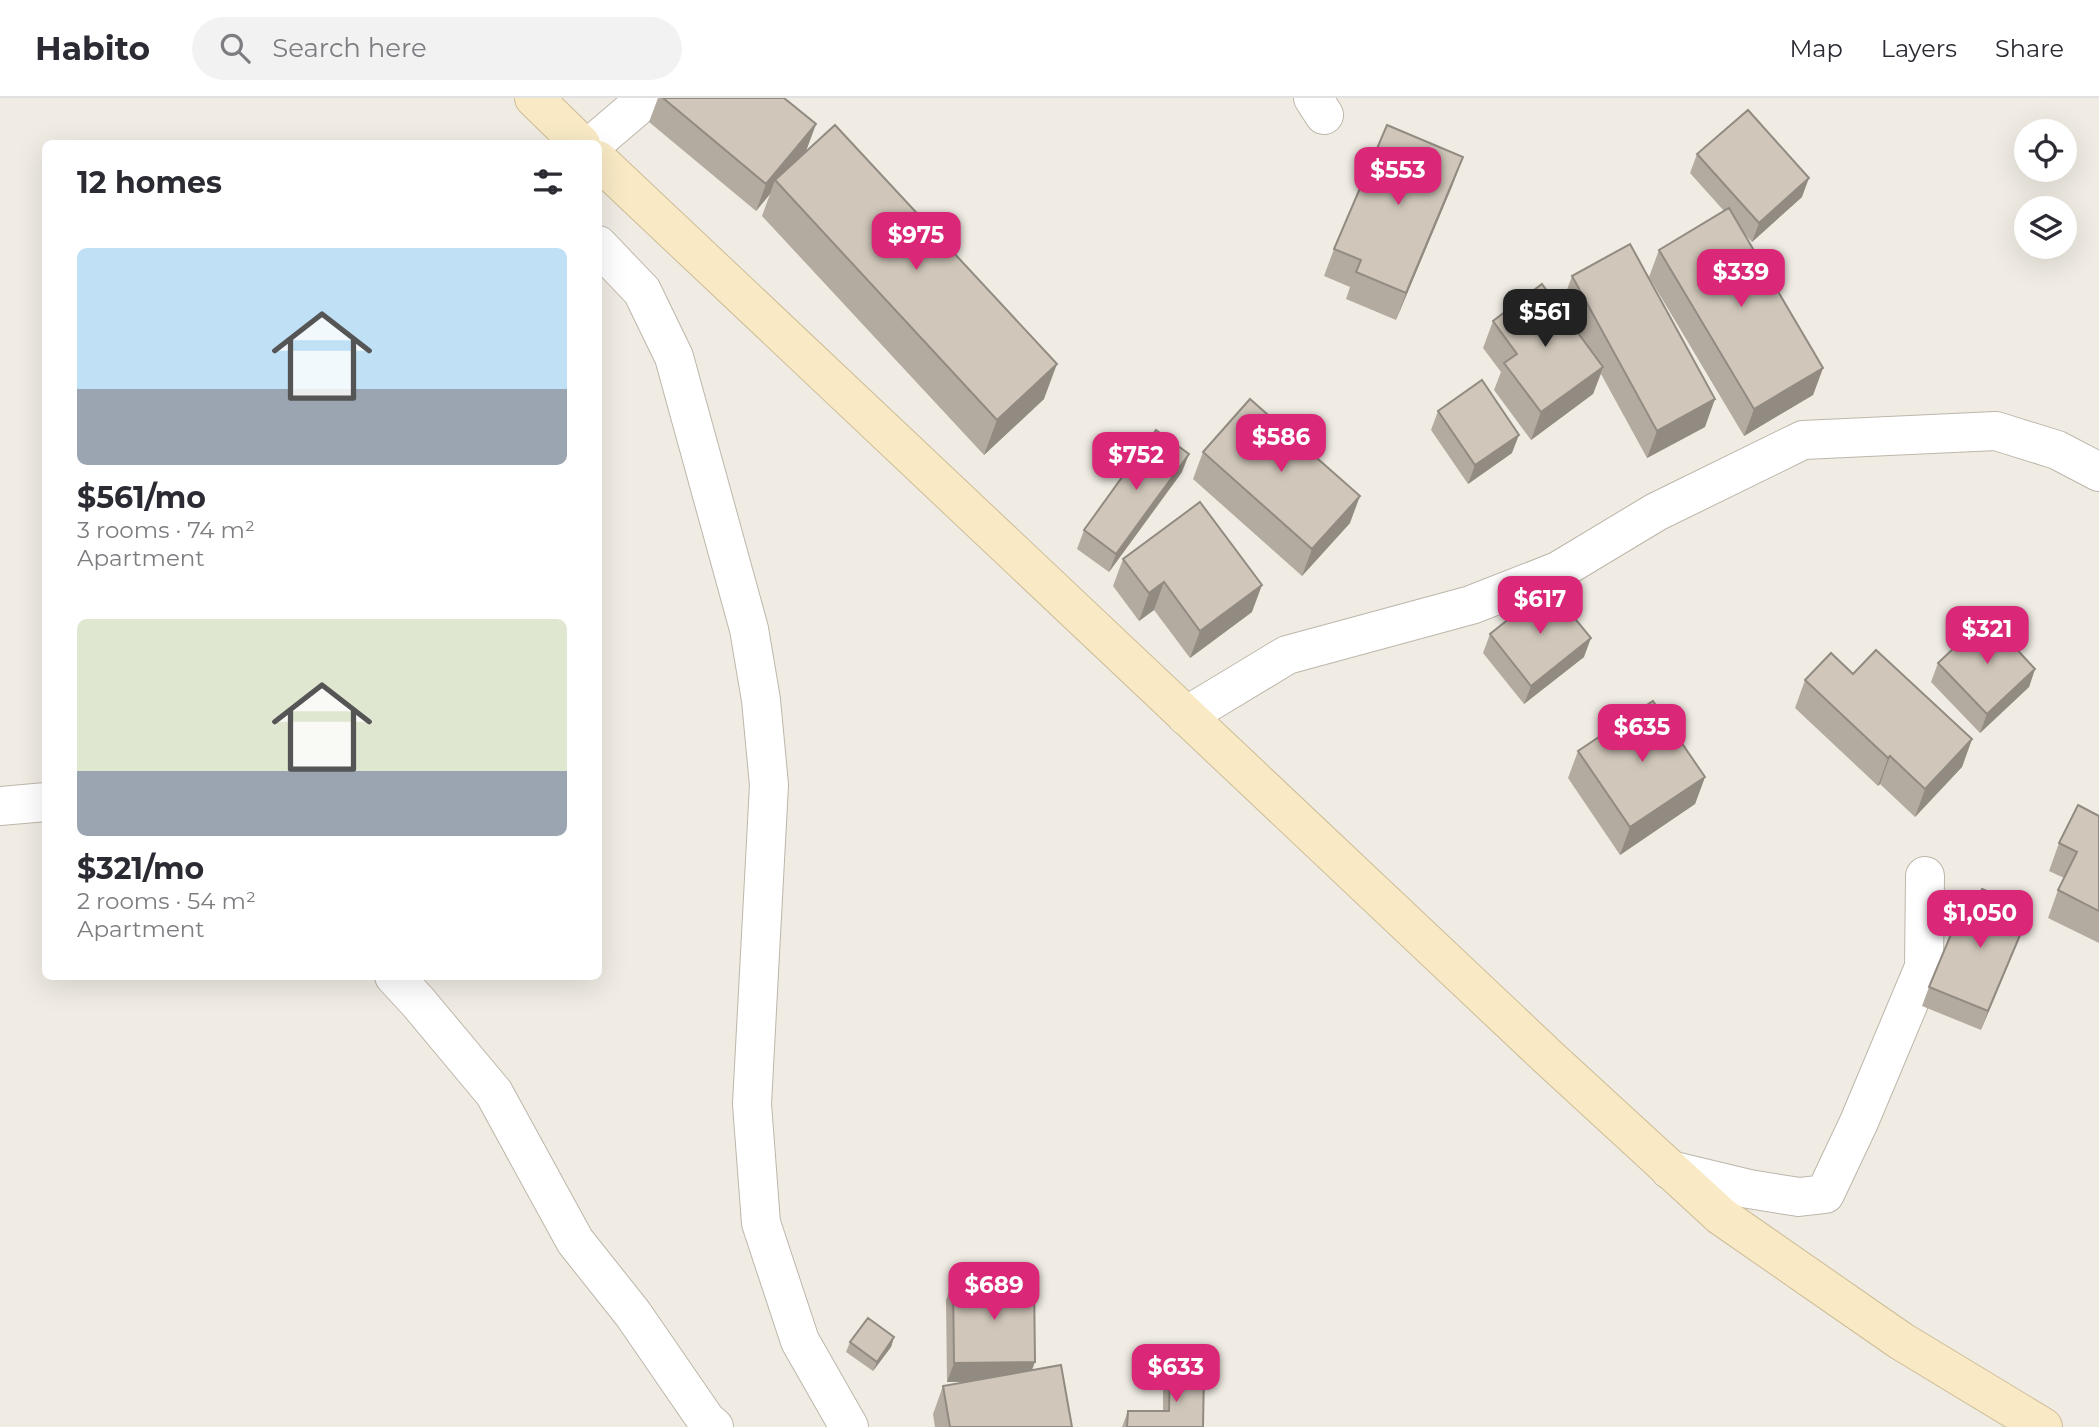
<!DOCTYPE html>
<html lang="en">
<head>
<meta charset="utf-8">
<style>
	:root { --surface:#fff; --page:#f2f2f3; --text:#2b2b33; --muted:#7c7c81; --line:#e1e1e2; --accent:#db2777 }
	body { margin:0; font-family:Montserrat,sans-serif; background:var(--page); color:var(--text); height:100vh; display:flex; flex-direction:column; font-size:26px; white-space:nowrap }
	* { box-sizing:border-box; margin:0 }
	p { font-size:23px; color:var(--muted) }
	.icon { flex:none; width:38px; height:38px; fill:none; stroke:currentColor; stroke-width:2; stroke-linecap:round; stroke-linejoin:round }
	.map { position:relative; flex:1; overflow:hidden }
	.panel { position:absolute; left:42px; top:42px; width:560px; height:840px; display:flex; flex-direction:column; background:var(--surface); border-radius:10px; box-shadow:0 7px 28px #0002 }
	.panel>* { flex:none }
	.controls { position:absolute; left:2014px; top:21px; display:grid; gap:14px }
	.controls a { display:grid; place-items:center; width:63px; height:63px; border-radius:50%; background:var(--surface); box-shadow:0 7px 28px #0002; font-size:35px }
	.price { position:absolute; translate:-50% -60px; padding:0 16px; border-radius:14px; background:var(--accent); color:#fff; font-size:23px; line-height:46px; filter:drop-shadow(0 2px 4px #0008) }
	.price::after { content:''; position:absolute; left:50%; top:42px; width:21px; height:16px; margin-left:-10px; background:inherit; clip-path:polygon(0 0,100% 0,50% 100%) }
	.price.selected { background:#222; color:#fff }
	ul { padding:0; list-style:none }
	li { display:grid; align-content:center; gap:14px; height:371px; padding:0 35px }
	li span { display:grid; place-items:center; height:217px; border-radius:10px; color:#555 }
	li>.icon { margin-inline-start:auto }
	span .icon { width:126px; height:126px; fill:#fffc; stroke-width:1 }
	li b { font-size:30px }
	h2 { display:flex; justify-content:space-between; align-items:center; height:84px; padding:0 35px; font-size:30px }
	header { display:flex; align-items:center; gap:42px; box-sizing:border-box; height:98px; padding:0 35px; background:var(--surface); border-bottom:2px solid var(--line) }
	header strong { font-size:33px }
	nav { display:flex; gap:38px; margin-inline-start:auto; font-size:24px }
	.search { width:490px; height:63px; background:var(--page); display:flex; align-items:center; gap:18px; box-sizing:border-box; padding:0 24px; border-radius:38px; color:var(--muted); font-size:26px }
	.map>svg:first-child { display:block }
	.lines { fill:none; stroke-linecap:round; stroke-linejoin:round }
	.minor-casing { stroke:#bdb6aa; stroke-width:40 }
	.secondary-casing { stroke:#ccbc97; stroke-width:40 }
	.minor { stroke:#fff; stroke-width:38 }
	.secondary { stroke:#f9eac5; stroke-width:38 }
	.wall { fill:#b3aba0 }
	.shaded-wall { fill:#928b82 }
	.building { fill:#d0c7ba; stroke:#928b82; stroke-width:2 }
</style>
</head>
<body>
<header>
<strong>Habito</strong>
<div class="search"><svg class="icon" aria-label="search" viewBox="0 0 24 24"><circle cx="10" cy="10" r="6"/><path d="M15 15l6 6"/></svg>Search here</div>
<nav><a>Map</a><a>Layers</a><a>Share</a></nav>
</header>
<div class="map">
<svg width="2099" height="1329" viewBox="0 0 2099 1329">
	<rect width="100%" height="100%" fill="#f0ece4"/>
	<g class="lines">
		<g class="minor-casing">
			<path id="minor" d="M1313,0L1324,17
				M593,46L647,0
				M598,147L642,193L674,259L749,531L761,602L769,687L752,1006L761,1125L800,1243L849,1329
				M1186,618L1287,557L1471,507L1558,473L1656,414L1803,342L1996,333L2057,352L2099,374
				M0,708L46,704
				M394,878L418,904L494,995L575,1143L633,1216L706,1322L714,1329
				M1670,1072L1749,1091L1799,1099L1825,1096L1859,1024L1924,869L1925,778"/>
		</g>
		<g class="secondary-casing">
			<path id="secondary" d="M534,0L581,46
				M598,62L1548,959L1721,1118L1901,1243L2043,1329"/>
		</g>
		<use href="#minor" class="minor"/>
		<use href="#secondary" class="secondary"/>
	</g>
	<path class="wall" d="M658,0H784L816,26L806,53L1044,301L984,357L762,118L770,96L756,113L649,24Z
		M1697,56L1802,99L1752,144L1741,132L1823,270L1813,297L1744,338L1649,179L1659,152L1724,113L1690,75Z
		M1453,86L1396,222L1346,201L1350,189L1324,178L1334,151Z
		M1572,178L1705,329L1647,360L1601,276L1593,296L1531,342L1494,292L1501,274L1483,250L1493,223L1578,235L1562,205Z
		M1438,313L1512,355L1468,386L1431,332Z
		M1203,354L1350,425L1302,478L1193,381Z
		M1182,374L1109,474L1077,451L1084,432Z
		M1123,461L1252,514L1190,560L1154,512L1139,523L1113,488Z
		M1490,536L1584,559L1524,606L1483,555Z
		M1938,565L2035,571L2029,589L1980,635L1931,584Z
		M1853,576L1972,641L1962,669L1915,719L1880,686L1878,688L1795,610L1805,582Z
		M1578,653L1705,679L1695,706L1620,757L1568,680Z
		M2099,718V845L2048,820L2058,792L2064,780L2049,773L2059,745Z
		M1974,810L2031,811L1981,932L1922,908L1929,889Z
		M953,1183L1032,1272L1072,1329H935L933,1316L943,1288L966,1284H947L946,1202Z
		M894,1239L891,1249L873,1273L846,1254L850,1244Z
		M1170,1273L1203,1329H1122L1128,1313H1163V1292Z"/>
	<path class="shaded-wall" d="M816,26L806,53L775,82L770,96L756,113L766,86Z
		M1463,59L1453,86L1396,222L1406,195Z
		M1809,80L1802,99L1752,144L1759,125Z
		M1057,266L1044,301L984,357L997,322Z
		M1603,269L1593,296L1531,342L1541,314Z
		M1823,270L1813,297L1744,338L1754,311Z
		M1715,301L1705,329L1647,360L1657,333Z
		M1519,337L1512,355L1468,386L1475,367Z
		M1189,356L1182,374L1109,474L1116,456Z
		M1360,398L1350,425L1302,478L1312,451Z
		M1164,484L1154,512L1139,523L1149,495Z
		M1262,487L1252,514L1190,560L1200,533Z
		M1591,540L1584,559L1524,606L1531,588Z
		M2035,571L2029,589L1980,635L1987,616Z
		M1972,641L1962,669L1915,719L1925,691Z
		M1890,658L1880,686L1878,688L1888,660Z
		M1705,679L1695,706L1620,757L1630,729Z
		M2031,811L2024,829L1981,932L1988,913Z
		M894,1239L891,1249L873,1273L877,1264Z
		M1035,1264L1028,1283L947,1284L954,1265Z"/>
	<path class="building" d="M663,0H784L816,26L766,86Z
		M1748,12L1809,80L1759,125L1697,56Z
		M835,27L1057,266L997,322L775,82Z
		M1387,27L1463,59L1406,195L1356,174L1361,162L1334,151Z
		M1729,110L1823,270L1754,311L1659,152Z
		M1630,146L1715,301L1657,333L1572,178Z
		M1542,186L1603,269L1541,314L1504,265L1517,256L1493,223Z
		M1482,282L1519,337L1475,367L1438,313Z
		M1250,301L1360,398L1312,451L1203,354Z
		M1156,332L1189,356L1116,456L1084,432Z
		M1200,404L1262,487L1200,533L1164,484L1149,495L1123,461Z
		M1549,489L1591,540L1531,588L1490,536Z
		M1987,519L2035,571L1987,616L1938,565Z
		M1876,552L1972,641L1925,691L1890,658L1888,660L1805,582L1831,555L1853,576Z
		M1653,603L1705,679L1630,729L1578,653Z
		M2078,707L2099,718V813L2058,792L2077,754L2059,745Z
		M1982,791L2031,811L1988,913L1929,889L1964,805L1974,810Z
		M1034,1182L1035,1264L954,1265L953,1183Z
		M868,1220L894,1239L877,1264L850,1244Z
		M1061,1267L1072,1329H950L943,1288Z
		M1170,1273L1204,1274L1203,1329H1127L1128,1313H1169Z"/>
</svg>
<div class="controls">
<a><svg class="icon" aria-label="locate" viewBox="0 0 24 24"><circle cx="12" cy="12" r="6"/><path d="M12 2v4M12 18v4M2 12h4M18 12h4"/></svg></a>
<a><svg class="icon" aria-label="layers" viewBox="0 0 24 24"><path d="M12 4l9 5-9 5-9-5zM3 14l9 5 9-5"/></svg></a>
</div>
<b class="price" style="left:1398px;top:109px">$553</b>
<b class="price" style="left:916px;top:174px">$975</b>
<b class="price" style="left:1741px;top:211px">$339</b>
<b class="price selected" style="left:1545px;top:251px">$561</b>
<b class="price" style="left:1281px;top:376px">$586</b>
<b class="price" style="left:1136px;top:394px">$752</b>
<b class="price" style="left:1540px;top:538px">$617</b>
<b class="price" style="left:1987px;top:568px">$321</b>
<b class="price" style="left:1642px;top:666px">$635</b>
<b class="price" style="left:1980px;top:852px">$1,050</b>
<b class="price" style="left:994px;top:1224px">$689</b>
<b class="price" style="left:1176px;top:1306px">$633</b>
<section class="panel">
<h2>12 homes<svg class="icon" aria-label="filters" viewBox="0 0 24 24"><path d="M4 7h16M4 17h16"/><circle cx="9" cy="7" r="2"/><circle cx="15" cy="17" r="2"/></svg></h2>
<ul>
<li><span style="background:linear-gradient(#bfe0f5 65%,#9aa5b1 0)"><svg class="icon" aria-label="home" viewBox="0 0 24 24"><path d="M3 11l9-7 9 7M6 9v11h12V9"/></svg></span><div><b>$561/mo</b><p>3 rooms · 74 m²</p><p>Apartment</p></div></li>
<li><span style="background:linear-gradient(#dfe7d0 70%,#9aa5b1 0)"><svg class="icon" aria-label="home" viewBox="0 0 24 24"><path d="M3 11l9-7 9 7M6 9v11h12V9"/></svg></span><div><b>$321/mo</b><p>2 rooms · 54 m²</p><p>Apartment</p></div></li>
</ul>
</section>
</div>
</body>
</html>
